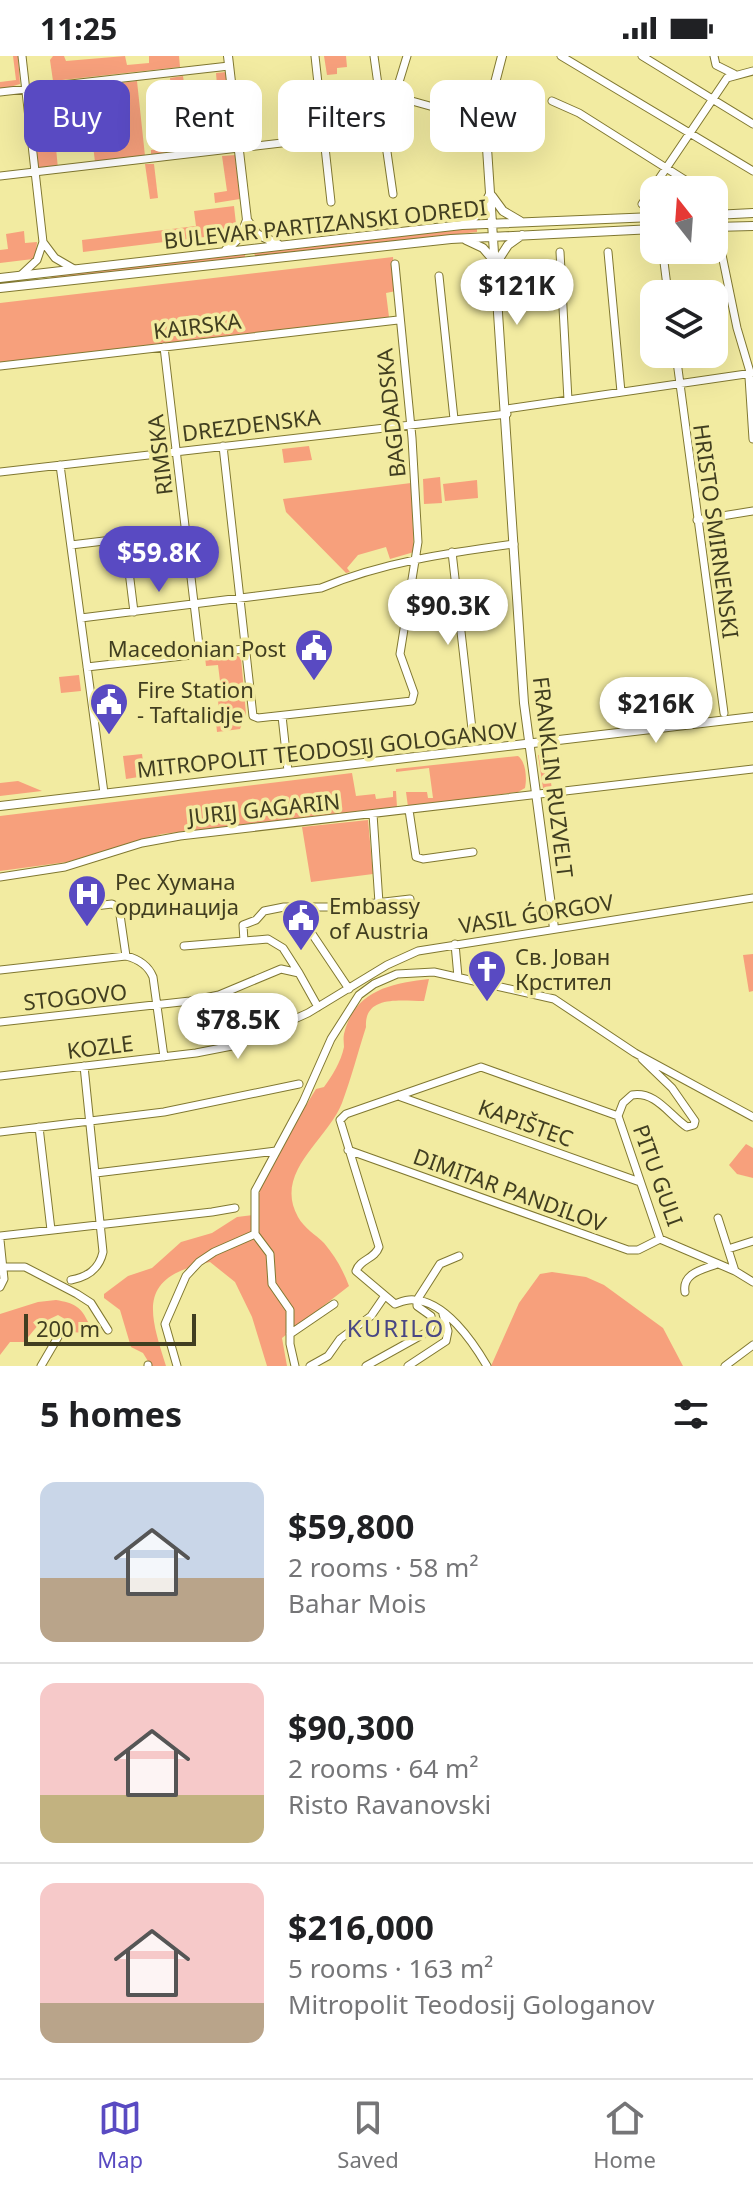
<!DOCTYPE html>
<html lang="en">
<head>
<meta charset="utf-8">
<style>
	:root { --surface:#fff; --page:#f2f2f2; --text:#202124; --muted:#757577; --line:#e0e0e0; --accent:#594ac2 }
	body { margin:0; font-family:"Noto Sans",sans-serif; background:var(--page); color:var(--text); height:100vh; display:flex; flex-direction:column; font-size:30px; white-space:nowrap }
	* { box-sizing:border-box; margin:0 }
	p { font-size:26px; color:var(--muted) }
	.icon { flex:none; width:44px; height:44px; fill:none; stroke:currentColor; stroke-width:2; stroke-linecap:round; stroke-linejoin:round }
	.map { position:relative; height:1310px; overflow:hidden }
	.details { display:flex; flex-direction:column; background:var(--surface); flex:1 }
	.details>* { flex:none }
	.hud { position:absolute; left:24px; top:24px; width:706px; height:72px; display:flex; gap:16px }
	.needle { width:52px; rotate:343deg }
	.tools { position:absolute; left:640px; top:120px; display:grid; gap:16px }
	.tools a { display:grid; place-items:center; width:88px; height:88px; border-radius:16px; background:var(--surface); box-shadow:0 8px 32px #0002; font-size:40px }
	.scale { position:absolute; left:24px; bottom:20px; width:172px; box-sizing:border-box; padding-left:8px; border:4px solid #413e20; border-top:0; font-size:22px; line-height:28px; white-space:nowrap; color:#413e20; -webkit-text-stroke:6px #f2eba1; paint-order:stroke }
	.price { position:absolute; translate:-50% -68px; padding:0 18px; border-radius:28px; background:#fff; color:#222; font-size:26px; line-height:52px; filter:drop-shadow(0 2px 4px #0008) }
	.price::after { content:''; position:absolute; left:50%; top:48px; width:24px; height:18px; margin-left:-12px; background:inherit; clip-path:polygon(0 0,100% 0,50% 100%) }
	.price.active { background:var(--accent); color:#fff }
	ul { padding:0; list-style:none }
	li { display:flex; align-items:center; gap:24px; height:200px; padding:0 40px }
	li+li { border-top:2px solid var(--line) }
	li span { display:grid; place-items:center; flex:none; width:224px; height:160px; border-radius:16px; color:#555 }
	li>.icon { margin-inline-start:auto }
	span .icon { width:96px; height:96px; fill:#fffc; stroke-width:1 }
	li b { font-size:34px }
	h2 { display:flex; justify-content:space-between; align-items:center; height:96px; padding:0 40px; font-size:34px }
	.pill { padding:0 28px; border-radius:16px; background:var(--surface); box-shadow:0 8px 32px #0002; font-size:28px; line-height:72px }
	.pill.active { background:var(--accent); color:#fff }
	.status { display:flex; justify-content:space-between; align-items:center; height:56px; padding:0 40px; background:var(--surface); direction:ltr }
	.status svg { height:22px; fill:currentColor }
	.tab-bar { display:flex; justify-content:space-around; align-items:center; height:112px; border-top:2px solid var(--line); background:var(--surface); font-size:22px; color:var(--muted) }
	.tab-bar a { display:grid; justify-items:center; gap:4px }
	.tab-bar .active { color:var(--accent) }
	.map>svg:first-child { display:block }
	.green { fill:#f7a07c }
	.lines { fill:none; stroke-linecap:round; stroke-linejoin:round }
	.minor-casing { stroke:#807831; stroke-width:9 }
	.tertiary-casing { stroke:#807831; stroke-width:10 }
	.minor { stroke:#fff; stroke-width:7 }
	.tertiary { stroke:#fff; stroke-width:8 }
	.labels { text-anchor:middle; dominant-baseline:central; stroke-width:7; stroke-linejoin:round; paint-order:stroke }
	.street-label { font-size:22px; fill:#413e20; stroke:#f2eba1 }
	.poi-label { font-size:22px; fill:#413e20; stroke:#f2eba1; text-anchor:start }
	.neighbourhood-label { font-size:24px; letter-spacing:2px; fill:#494784; stroke:#f2eba1 }
</style>
</head>
<body>
<div class="status"><b>11:25</b><svg viewBox="0 0 49 12"><path d="M0 12V9h3v3zM5 12V6h3v6zM10 12V3h3v9zM15 12V0h3v12zM26 1h20v11H26zM47 4h2v5h-2z"/></svg></div>
<div class="map">
<svg width="753" height="1310" viewBox="0 0 753 1310">
	<rect width="100%" height="100%" fill="#f2eba1"/>
	<path class="green" d="M13,0H18L20,28L0,34V26L16,24Z
		M53,0H64L66,5L125,0L127,9L149,7V0H179L180,11L53,25L50,4Z
		M324,0H346L347,11L337,12V18L327,19Z
		M226,16L233,90L151,98V94L222,86L220,73L155,80L153,64L156,63V60L174,58L170,22L183,20L188,56L219,53L216,17Z
		M137,25L145,100L95,106L86,31Z
		M52,50L58,113L35,116L28,52Z
		M235,99L240,143L215,147L214,137L227,135L222,100Z
		M145,108H154L158,142L150,143Z
		M234,150L237,177L83,196L82,184L196,170L194,155Z
		M477,172V176L255,200L254,196Z
		M24,175L25,187L37,186L36,196L33,203L0,207V194L8,193L6,178Z
		M245,197V201L51,223L50,219Z
		M393,201L396,235L386,237L389,261L0,307V247Z
		M309,390L312,404L284,407L282,393Z
		M440,421L442,447L424,448L423,423Z
		M477,424L478,442L445,445L443,428Z
		M411,427L414,496L390,503L386,491L358,499L347,512L350,516L346,517L286,456L283,443Z
		M234,598L241,602L246,658L240,673L217,676L215,656L219,655L217,634L221,633L218,609L206,610L205,601Z
		M79,619L81,635L61,637L59,621Z
		M547,697L552,734L543,732L538,699Z
		M142,698L145,720L126,723L123,700Z
		M518,700C526,706 527,722 525,732L518,736L408,751L406,736H427L428,742H433L429,712L396,716V713Z
		M352,717L356,740L375,738L376,743L393,741V735H396L397,751L162,778L67,806L0,815V760Z
		M18,725L42,735L0,740V727Z
		M368,764L373,818L311,826L302,771Z
		M753,898V935L749,936L743,899Z
		M429,923L424,945C402,945 364,938 366,971C358,996 351,1023 342,1047C327,1085 273,1116 298,1161C304,1172 316,1179 324,1187C335,1200 343,1214 349,1230L282,1282L287,1310H267L252,1261L235,1226L210,1206C138,1221 148,1253 166,1310H151L143,1297L131,1291L120,1254L104,1242V1238L128,1220L152,1212L181,1186L212,1177L237,1161L253,1159L260,1134L276,1098L316,1033L324,1031C332,1020 341,1006 344,991C344,987 343,983 344,978C354,935 391,927 429,923Z
		M746,1088L753,1092V1122L737,1118L729,1109Z
		M552,1216L586,1221L604,1229L663,1272L683,1310H491L519,1247L540,1218Z
		M56,1244C74,1247 81,1250 89,1268L84,1277L72,1276L70,1266L58,1259L39,1268L24,1286H10L0,1299V1258L38,1246Z"/>
	<g class="lines">
		<g class="minor-casing">
			<path id="minor" d="M315,0L331,146
				M374,0L380,43
				M561,0L753,115
				M642,0L753,68
				M714,0L716,9L734,18
				M0,36L229,10
				M552,45L579,57L701,134
				M321,51L394,40L487,66
				M0,120L384,75
				M393,138L384,75L407,0
				M714,142L717,144
				M642,148L727,22L753,15
				M43,186L55,202L74,213
				M720,189L737,272L753,326
				M560,196L568,344
				M608,196L621,336
				M664,206L668,238
				M21,219L37,204L43,186L22,0
				M439,220L454,363
				M164,291L200,598
				M676,298L724,657
				M0,310L398,264
				M749,321L753,383
				M506,353L753,317
				M223,390L253,660L258,662L412,645L414,637L400,598L418,486L412,382L395,208
				M60,409L104,737
				M0,416L507,358
				M697,464L753,455
				M125,483L134,556
				M71,489L186,475
				M452,496L473,682
				M81,562L321,532C383,506 448,497 514,488
				M87,611L244,593
				M282,660L288,715
				M409,754L416,801L423,803L473,796
				M373,758L379,847
				M0,821L65,811L142,787L180,780L753,713
				M86,851L112,848L119,852L126,900
				M294,851L349,933
				M244,885L243,869L256,864L264,855L284,851H341L410,843
				M455,888L458,921
				M184,890L268,883L283,892L299,917
				M0,914L126,900C138,903 148,909 153,921L164,1001
				M0,966L190,945L219,939L281,913L299,917L318,951
				M642,1003L672,1032L695,1065L694,1069L687,1071C669,1059 656,1035 632,1039L623,1047L618,1060L660,1183L735,1215L753,1226
				M0,1020L196,997L237,989L308,957L387,909L418,895L753,842
				M401,1041L640,1126
				M39,1071L51,1174
				M0,1076L164,1056L299,1028
				M348,1094L628,1194H638L660,1183
				M96,1117L276,1095
				M718,1162L735,1215
				M0,1180L212,1156L235,1152
				M0,1184L4,1223L0,1231
				M728,1193L753,1185
				M3,1211H25L77,1238L91,1247L108,1274
				M71,1224C87,1221 99,1214 103,1196L84,1010
				M685,1236C682,1217 702,1214 717,1208
				M290,1278L334,1248
				M148,1309V1310
				M41,1310L58,1281
				M177,1310L165,1268L186,1220L199,1206L214,1196L255,1178
				M295,1310L290,1288V1254L272,1228L270,1198L255,1178V1135L303,1046L331,983L359,939L374,928L397,918L434,916L554,943L635,997L753,1061
				M310,1310L328,1300L340,1283L371,1260L384,1241
				M366,1310L429,1275L432,1268L431,1260L417,1250V1244L440,1208L459,1200
				M408,1310L446,1285L448,1275L443,1258
				M487,1310C473,1286 445,1245 414,1244C407,1243 401,1246 395,1248L356,1215C360,1203 375,1203 379,1191L340,1064L346,1058L481,1011L618,1060
				M725,1310L753,1289"/>
		</g>
		<g class="tertiary-casing">
			<path id="tertiary" d="M502,0L489,50L487,92L524,647L554,872
				M492,140L503,155L520,165
				M714,159L753,157
				M247,164L257,178L278,188
				M466,167L481,156L490,138
				M714,171L753,170
				M466,184L483,192L496,207
				M226,194L241,180L247,164L228,0
				M497,206L508,189L522,179
				M0,222L462,169L654,161
				M0,232L451,183L654,173
				M0,750L753,661"/>
		</g>
		<use href="#minor" class="minor"/>
		<use href="#tertiary" class="tertiary"/>
	</g>
	<defs>
		<g id="civic-pin" transform="scale(2)"><path d="M0 17L-7.5 6A9.5 9.5 0 1 1 7.5 6Z" fill="#594ac2" stroke="#f2eba1"/><path d="M-.6-6.5H3V-4.5H.6V-3L4-1V1h2V6H-6V1h2V-1L-.6-3ZM-1.2 2.5V6h2.4V2.5Z" fill="#fff"/></g>
		<g id="hospital-pin" transform="scale(2)"><path d="M0 17L-7.5 6A9.5 9.5 0 1 1 7.5 6Z" fill="#594ac2" stroke="#f2eba1"/><path d="M-5-5h3v3.5h4V-5h3V5h-3V1.5h-4V5h-3Z" fill="#fff"/></g>
		<g id="church-pin" transform="scale(2)"><path d="M0 17L-7.5 6A9.5 9.5 0 1 1 7.5 6Z" fill="#594ac2" stroke="#f2eba1"/><path d="M-1.2-6h2.4v3.5h3.3v2.4h-3.3V6h-2.4V-.1h-3.3v-2.4h3.3Z" fill="#fff"/></g>
	</defs>
	<g fill-rule="evenodd">
		<use href="#civic-pin" x="314" y="592"/>
		<use href="#civic-pin" x="109" y="646"/>
		<use href="#hospital-pin" x="87" y="838"/>
		<use href="#civic-pin" x="301" y="862"/>
		<use href="#church-pin" x="487" y="913"/>
	</g>
	<g class="labels">
		<g class="street-label">
			<text transform="translate(325 167) rotate(-6)">BULEVAR PARTIZANSKI ODREDI</text>
			<text transform="translate(197 269) rotate(-7)">KAIRSKA</text>
			<text transform="translate(390 357) rotate(-96)">BAGDADSKA</text>
			<text transform="translate(251 368) rotate(-7)">DREZDENSKA</text>
			<text transform="translate(159 399) rotate(-97)">RIMSKA</text>
			<text transform="translate(717 475) rotate(82)">HRISTO SMIRNENSKI</text>
			<text transform="translate(327 693) rotate(-6)">MITROPOLIT TEODOSIJ GOLOGANOV</text>
			<text transform="translate(554 721) rotate(83)">FRANKLIN RUZVELT</text>
			<text transform="translate(264 752) rotate(-6)">JURIJ GAGARIN</text>
			<text transform="translate(536 857) rotate(-9)">VASIL ǴORGOV</text>
			<text transform="translate(75 940) rotate(-6)">STOGOVO</text>
			<text transform="translate(100 990) rotate(-7)">KOZLE</text>
			<text transform="translate(526 1066) rotate(20)">KAPIŠTEC</text>
			<text transform="translate(659 1119) rotate(70)">PITU GULI</text>
			<text transform="translate(510 1133) rotate(20)">DIMITAR PANDILOV</text>
		</g>
		<g class="poi-label">
			<text x="286" y="592" text-anchor="end">Macedonian Post</text>
			<text x="137" y="633">Fire Station<tspan x="137" dy="25">- Taftalidje</tspan></text>
			<text x="115" y="825">Рес Хумана<tspan x="115" dy="25">ординација</tspan></text>
			<text x="329" y="849">Embassy<tspan x="329" dy="25">of Austria</tspan></text>
			<text x="515" y="900">Св. Јован<tspan x="515" dy="25">Крстител</tspan></text>
		</g>
		<g class="neighbourhood-label">
			<text x="396" y="1271">KURILO</text>
		</g>
	</g>
</svg>
<div class="tools">
<a><svg class="needle" viewBox="-14 -14 28 28"><path d="M0-13l5 13h-10z" fill="#e53935"/><path d="M0 13l5-13h-10z" fill="#757577"/></svg></a>
<a><svg class="icon" aria-label="layers" viewBox="0 0 24 24"><path d="M12 4l9 5-9 5-9-5zM3 14l9 5 9-5"/></svg></a>
</div>
<div class="scale">200 m</div>
<b class="price" style="left:517px;top:271px">$121K</b>
<b class="price active" style="left:159px;top:538px">$59.8K</b>
<b class="price" style="left:448px;top:591px">$90.3K</b>
<b class="price" style="left:656px;top:689px">$216K</b>
<b class="price" style="left:238px;top:1005px">$78.5K</b>
<div class="hud">
<a class="pill active">Buy</a>
<a class="pill">Rent</a>
<a class="pill">Filters</a>
<a class="pill">New</a>
</div>
</div>
<section class="details">
<h2>5 homes<svg class="icon" aria-label="filters" viewBox="0 0 24 24"><path d="M4 7h16M4 17h16"/><circle cx="9" cy="7" r="2"/><circle cx="15" cy="17" r="2"/></svg></h2>
<ul>
<li><span style="background:linear-gradient(#c9d6e8 60%,#b9a48a 0)"><svg class="icon" aria-label="home" viewBox="0 0 24 24"><path d="M3 11l9-7 9 7M6 9v11h12V9"/></svg></span><div><b>$59,800</b><p>2 rooms · 58 m²</p><p>Bahar Mois</p></div></li>
<li><span style="background:linear-gradient(#f6c9c9 70%,#c2b280 0)"><svg class="icon" aria-label="home" viewBox="0 0 24 24"><path d="M3 11l9-7 9 7M6 9v11h12V9"/></svg></span><div><b>$90,300</b><p>2 rooms · 64 m²</p><p>Risto Ravanovski</p></div></li>
<li><span style="background:linear-gradient(#f6c9c9 75%,#b9a48a 0)"><svg class="icon" aria-label="home" viewBox="0 0 24 24"><path d="M3 11l9-7 9 7M6 9v11h12V9"/></svg></span><div><b>$216,000</b><p>5 rooms · 163 m²</p><p>Mitropolit Teodosij Gologanov</p></div></li>
</ul>
</section>
<nav class="tab-bar">
<a class="active"><svg class="icon" aria-label="map" viewBox="0 0 24 24"><path d="M3 6l6-2 6 2 6-2v14l-6 2-6-2-6 2zM9 4v14M15 6v14"/></svg>Map</a>
<a><svg class="icon" aria-label="saved" viewBox="0 0 24 24"><path d="M7 4h10v16l-5-4-5 4z"/></svg>Saved</a>
<a><svg class="icon" aria-label="home" viewBox="0 0 24 24"><path d="M3 11l9-7 9 7M6 9v11h12V9"/></svg>Home</a>
</nav>
</body>
</html>
